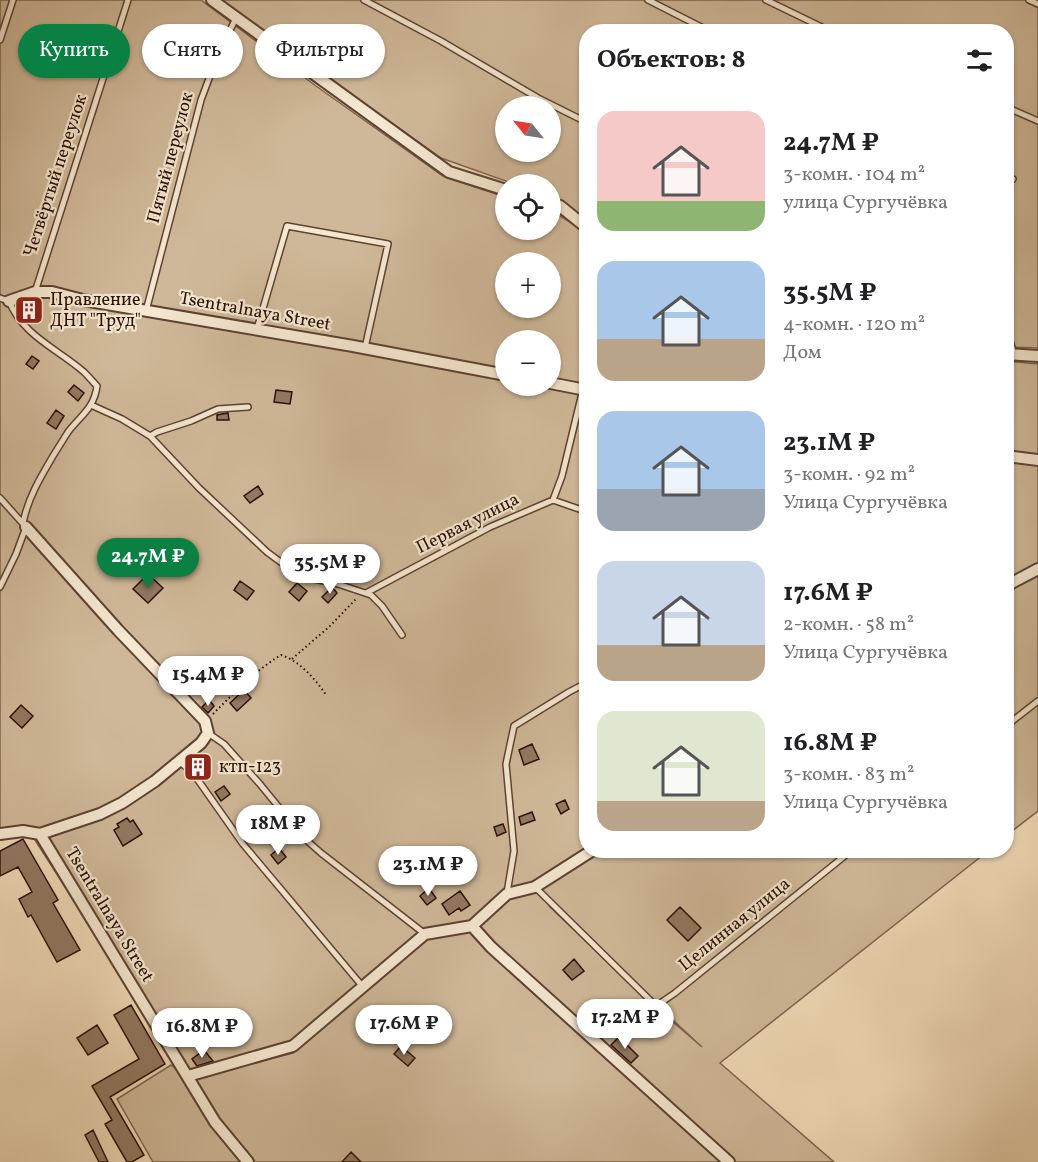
<!DOCTYPE html>
<html lang="ru">
<head>
<meta charset="utf-8">
<style>
	:root { --surface:#fff; --page:#f2f2f2; --text:#202124; --muted:#757577; --accent:#0b8043 }
	body { margin:0; font-family:Vollkorn,serif; background:var(--page); color:var(--text); height:100vh; display:flex; flex-direction:column; font-size:22px; white-space:nowrap }
	* { box-sizing:border-box; margin:0 }
	p { font-size:20px; color:var(--muted) }
	.icon { flex:none; width:33px; height:33px; fill:none; stroke:currentColor; stroke-width:2; stroke-linecap:round; stroke-linejoin:round }
	.map { position:relative; flex:1; overflow:hidden }
	.details { position:absolute; left:579px; top:24px; width:435px; height:834px; display:flex; flex-direction:column; background:var(--surface); border-radius:24px; box-shadow:0 2px 4px #0004 }
	.details>* { flex:none }
	.guide { position:absolute; left:18px; top:24px; width:471px; height:54px; display:flex; gap:12px }
	.needle { width:39px; rotate:300deg }
	.tools { position:absolute; left:495px; top:96px; display:grid; gap:12px }
	.tools a { display:grid; place-items:center; width:66px; height:66px; border-radius:50%; background:var(--surface); box-shadow:0 2px 4px #0004; font-size:30px }
	.price { position:absolute; translate:-50% -51px; padding:0 14px; border-radius:21px; background:#fff; color:#222; font-size:20px; line-height:39px; filter:drop-shadow(0 2px 3px #0008) }
	.price::after { content:''; position:absolute; left:50%; top:36px; width:18px; height:14px; margin-left:-9px; background:inherit; clip-path:polygon(0 0,100% 0,50% 100%) }
	.price.on { background:var(--accent); color:#fff }
	ul { padding:0; list-style:none }
	li { display:flex; align-items:center; gap:18px; height:150px; padding:0 18px }
	li span { display:grid; place-items:center; flex:none; width:168px; height:120px; border-radius:18px; color:#555 }
	li>.icon { margin-inline-start:auto }
	span .icon { width:72px; height:72px; fill:#fffc; stroke-width:1 }
	li b { font-size:26px }
	h2 { display:flex; justify-content:space-between; align-items:center; height:72px; padding:0 18px; font-size:26px }
	.tag { padding:0 21px; border-radius:27px; background:var(--surface); box-shadow:0 2px 4px #0004; font-size:21px; line-height:54px }
	.tag.on { background:var(--accent); color:#fff }
	.map>svg:first-child { display:block }
	.green { fill:#cfb899; stroke:#7e644f; stroke-width:1.5; fill-rule:evenodd }
	.building { fill:#927962; stroke:#2c1005; stroke-width:1.5 }
	.lines { fill:none; stroke-linecap:round; stroke-linejoin:round }
	.lane-casing { stroke:#5d4232; stroke-width:8 }
	.street-casing { stroke:#5d4232; stroke-width:14 }
	.path { stroke:#2c1005; stroke-width:2; stroke-dasharray:1.5 3; stroke-linecap:butt }
	.lane { stroke:#f5e7d0; stroke-width:5 }
	.street { stroke:#f5e7d0; stroke-width:10 }
	.labels { text-anchor:middle; dominant-baseline:central; stroke-width:4.5; stroke-linejoin:round; paint-order:stroke }
	.street-label { font-size:18px; fill:#2c1005; stroke:#f5e7d0 }
	.poi-label { font-size:18px; fill:#2c1005; stroke:#f5e7d0; text-anchor:start }
</style>
</head>
<body>
<div class="map">
<svg width="1038" height="1162" viewBox="0 0 1038 1162">
	<rect width="100%" height="100%" fill="#f0dab7"/>
	<filter id="stains"><feTurbulence type="fractalNoise" baseFrequency=".00333" numOctaves="4"/><feColorMatrix values="0 0 0 0 .2 0 0 0 0 .09 0 0 0 0 .02 0 0 0 .5 -.17"/></filter>
	<radialGradient id="worn" r=".72"><stop offset=".6" stop-color="#630" stop-opacity="0"/><stop offset="1" stop-color="#630" stop-opacity=".3"/></radialGradient>
	<path class="green" d="M0,0H201L316,86L443,176L505,197L506,230H550L551,212L557,214L586,232V850L988,851L720,1063L834,1162H153L117,1099L171,1065L188,1079L293,1053L364,993L421,941L430,938L421,940L294,1043L186,1075L26,826L0,840ZM506,262H550V308H506ZM506,340H550V386H506ZM550,907H551L702,1047L652,1004Z
		M218,0H1038V348L1007,347L1006,32H586V218L551,198L550,184H514L441,158ZM506,106H550V152H506Z
		M1006,361L1038,364V811L1007,835Z"/>
	<path class="building" d="M27,303L37,306L32,319L22,314Z
		M32,356L39,361L33,369L26,364Z
		M74,385L84,393L78,401L68,392Z
		M276,390L292,392L290,404L274,402Z
		M56,410L64,416L56,429L47,423Z
		M228,413L229,420H217V415Z
		M258,486L263,494L250,503L244,496Z
		M339,553L344,564L335,569L329,559Z
		M148,574L163,588L148,603L133,589Z
		M240,581L254,591L247,600L234,590Z
		M297,583L307,591L299,601L289,592Z
		M332,587L337,593L328,603L322,597Z
		M204,676L212,684L202,694L194,686Z
		M244,690L251,698L237,711L230,703Z
		M209,700L214,706L208,713L202,707Z
		M21,705L33,716L22,728L10,717Z
		M532,744L539,759L524,765L519,750Z
		M224,786L230,794L221,801L215,792Z
		M565,800L569,809L561,814L556,804Z
		M532,812L535,820L521,825L519,817Z
		M127,818L130,822L133,820L142,834L123,846L114,830L119,827L117,824Z
		M259,818L270,833L257,843L247,828Z
		M503,824L506,832L497,836L494,827Z
		M23,839L58,900L53,903L80,950L57,962L31,915L28,917L19,899L32,892L18,867L0,876V851Z
		M279,848L286,857L278,864L271,855Z
		M397,864L406,873L397,882L388,873Z
		M429,888L436,898L427,905L420,896Z
		M460,891L470,905L461,911L459,908L449,915L442,904Z
		M680,907L701,928L688,941L667,920Z
		M574,959L584,971L572,980L563,970Z
		M131,1005L165,1064L110,1097L144,1155L132,1162H127L105,1124L112,1120L92,1086L139,1059L114,1015Z
		M97,1025L108,1043L88,1055L77,1038Z
		M619,1037L638,1056L631,1063L611,1045Z
		M401,1046L415,1058L408,1066L394,1054Z
		M204,1050L213,1061L197,1066L192,1059Z
		M93,1130L108,1162H99L85,1135Z
		M351,1152L361,1162H342Z"/>
	<g class="lines">
		<g class="lane-casing">
			<path id="lane" d="M364,0L441,41L538,98L586,122
				M648,0L711,32
				M766,0L832,32
				M1029,0L1038,4
				M0,40L13,0
				M1006,107L1038,121
				M1006,176L1013,179
				M35,292L128,0
				M0,298L9,301C23,336 58,349 84,372C89,377 93,382 97,386C94,409 80,416 68,432C63,440 58,448 53,456C40,478 28,498 23,523
				M146,311L201,100L217,57L236,18
				M257,329L287,226L388,244L365,348
				M1006,338L1010,341L1014,354
				M91,405L122,419L150,436L199,488L267,552L290,569L314,579L335,583L371,595L382,606L402,635
				M150,436L157,432L191,421L218,409L248,407
				M0,498L26,527L16,554L0,587
				M553,500L562,476L583,389
				M366,593L490,527L553,500L579,509H586
				M1006,726L1038,701
				M208,733L224,744L259,783L304,838L321,853L425,934
				M179,761L193,773L243,844L363,987
				M535,887L656,1006L675,993L852,850
				M507,893L514,851L506,764L514,726L569,692L586,683"/>
		</g>
		<g class="street-casing">
			<path id="street" d="M212,0L449,172L506,190
				M550,203L560,206L586,227
				M9,301L35,292H52L83,300L353,346L506,375
				M1006,354L1038,356
				M550,383L586,390
				M1006,456L1038,460
				M1006,586L1038,569
				M0,834L23,831L40,834L100,814L122,803L155,781L201,743L208,733L205,721L118,630L26,527
				M40,834L215,1122L248,1162
				M472,926L491,947L729,1162
				M188,1076L293,1046L425,934L472,926L507,894L535,887L593,850"/>
		</g>
		<path class="path" d="M292,659L330,626L356,599
			M213,714C234,693 256,670 281,655C300,661 315,679 327,696"/>
		<use href="#lane" class="lane"/>
		<use href="#street" class="street"/>
	</g>
	<defs>
		<g id="building-square" transform="scale(1.5)"><rect x="-9" y="-9" width="18" height="18" rx="4" fill="#8f2418" stroke="#f5e7d0"/><path d="M-4-6H4V6H1V3H-1V6H-4ZM-2.5-4.3h1.7v1.8h-1.7ZM.8-4.3h1.7v1.8H.8ZM-2.5-1h1.7V.8h-1.7ZM.8-1h1.7V.8H.8Z" fill="#fff"/></g>
	</defs>
	<g fill-rule="evenodd">
		<use href="#building-square" x="29" y="310"/>
		<use href="#building-square" x="198" y="767"/>
	</g>
	<g class="labels">
		<g class="street-label">
			<text transform="translate(171 158) rotate(-75)">Пятый переулок</text>
			<text transform="translate(56 176) rotate(-72)">Четвёртый переулок</text>
			<text transform="translate(255 312) rotate(10)">Tsentralnaya Street</text>
			<text transform="translate(468 524) rotate(-27)">Первая улица</text>
			<text transform="translate(109 915) rotate(59)">Tsentralnaya Street</text>
			<text transform="translate(735 925) rotate(-39)">Целинная улица</text>
		</g>
		<g class="poi-label">
			<text x="50" y="300">Правление<tspan x="50" dy="21">ДНТ "Труд"</tspan></text>
			<text x="219" y="767">ктп-123</text>
		</g>
	</g>
	<rect width="100%" height="100%" filter="url(#stains)"/>
	<rect width="100%" height="100%" fill="url(#worn)"/>
</svg>
<div class="tools">
<a><svg class="needle" viewBox="-14 -14 28 28"><path d="M0-13l5 13h-10z" fill="#e53935"/><path d="M0 13l5-13h-10z" fill="#757577"/></svg></a>
<a><svg class="icon" aria-label="locate" viewBox="0 0 24 24"><circle cx="12" cy="12" r="6"/><path d="M12 2v4M12 18v4M2 12h4M18 12h4"/></svg></a>
<a>+</a>
<a>−</a>
</div>
<b class="price on" style="left:148px;top:589px">24.7M ₽</b>
<b class="price" style="left:330px;top:595px">35.5M ₽</b>
<b class="price" style="left:208px;top:707px">15.4M ₽</b>
<b class="price" style="left:278px;top:856px">18M ₽</b>
<b class="price" style="left:428px;top:897px">23.1M ₽</b>
<b class="price" style="left:625px;top:1050px">17.2M ₽</b>
<b class="price" style="left:404px;top:1056px">17.6M ₽</b>
<b class="price" style="left:202px;top:1059px">16.8M ₽</b>
<div class="guide">
<a class="tag on">Купить</a>
<a class="tag">Снять</a>
<a class="tag">Фильтры</a>
</div>
<section class="details">
<h2>Объектов: 8<svg class="icon" aria-label="filters" viewBox="0 0 24 24"><path d="M4 7h16M4 17h16"/><circle cx="9" cy="7" r="2"/><circle cx="15" cy="17" r="2"/></svg></h2>
<ul>
<li><span style="background:linear-gradient(#f6c9c9 75%,#8fb573 0)"><svg class="icon" aria-label="home" viewBox="0 0 24 24"><path d="M3 11l9-7 9 7M6 9v11h12V9"/></svg></span><div><b>24.7M ₽</b><p>3-комн. · 104 m²</p><p>улица Сургучёвка</p></div></li>
<li><span style="background:linear-gradient(#a9c7e8 65%,#b9a48a 0)"><svg class="icon" aria-label="home" viewBox="0 0 24 24"><path d="M3 11l9-7 9 7M6 9v11h12V9"/></svg></span><div><b>35.5M ₽</b><p>4-комн. · 120 m²</p><p>Дом</p></div></li>
<li><span style="background:linear-gradient(#a9c7e8 65%,#9aa5b1 0)"><svg class="icon" aria-label="home" viewBox="0 0 24 24"><path d="M3 11l9-7 9 7M6 9v11h12V9"/></svg></span><div><b>23.1M ₽</b><p>3-комн. · 92 m²</p><p>Улица Сургучёвка</p></div></li>
<li><span style="background:linear-gradient(#c9d6e8 70%,#b9a48a 0)"><svg class="icon" aria-label="home" viewBox="0 0 24 24"><path d="M3 11l9-7 9 7M6 9v11h12V9"/></svg></span><div><b>17.6M ₽</b><p>2-комн. · 58 m²</p><p>Улица Сургучёвка</p></div></li>
<li><span style="background:linear-gradient(#dfe7d0 75%,#b9a48a 0)"><svg class="icon" aria-label="home" viewBox="0 0 24 24"><path d="M3 11l9-7 9 7M6 9v11h12V9"/></svg></span><div><b>16.8M ₽</b><p>3-комн. · 83 m²</p><p>Улица Сургучёвка</p></div></li>
</ul>
</section>
</div>
</body>
</html>
